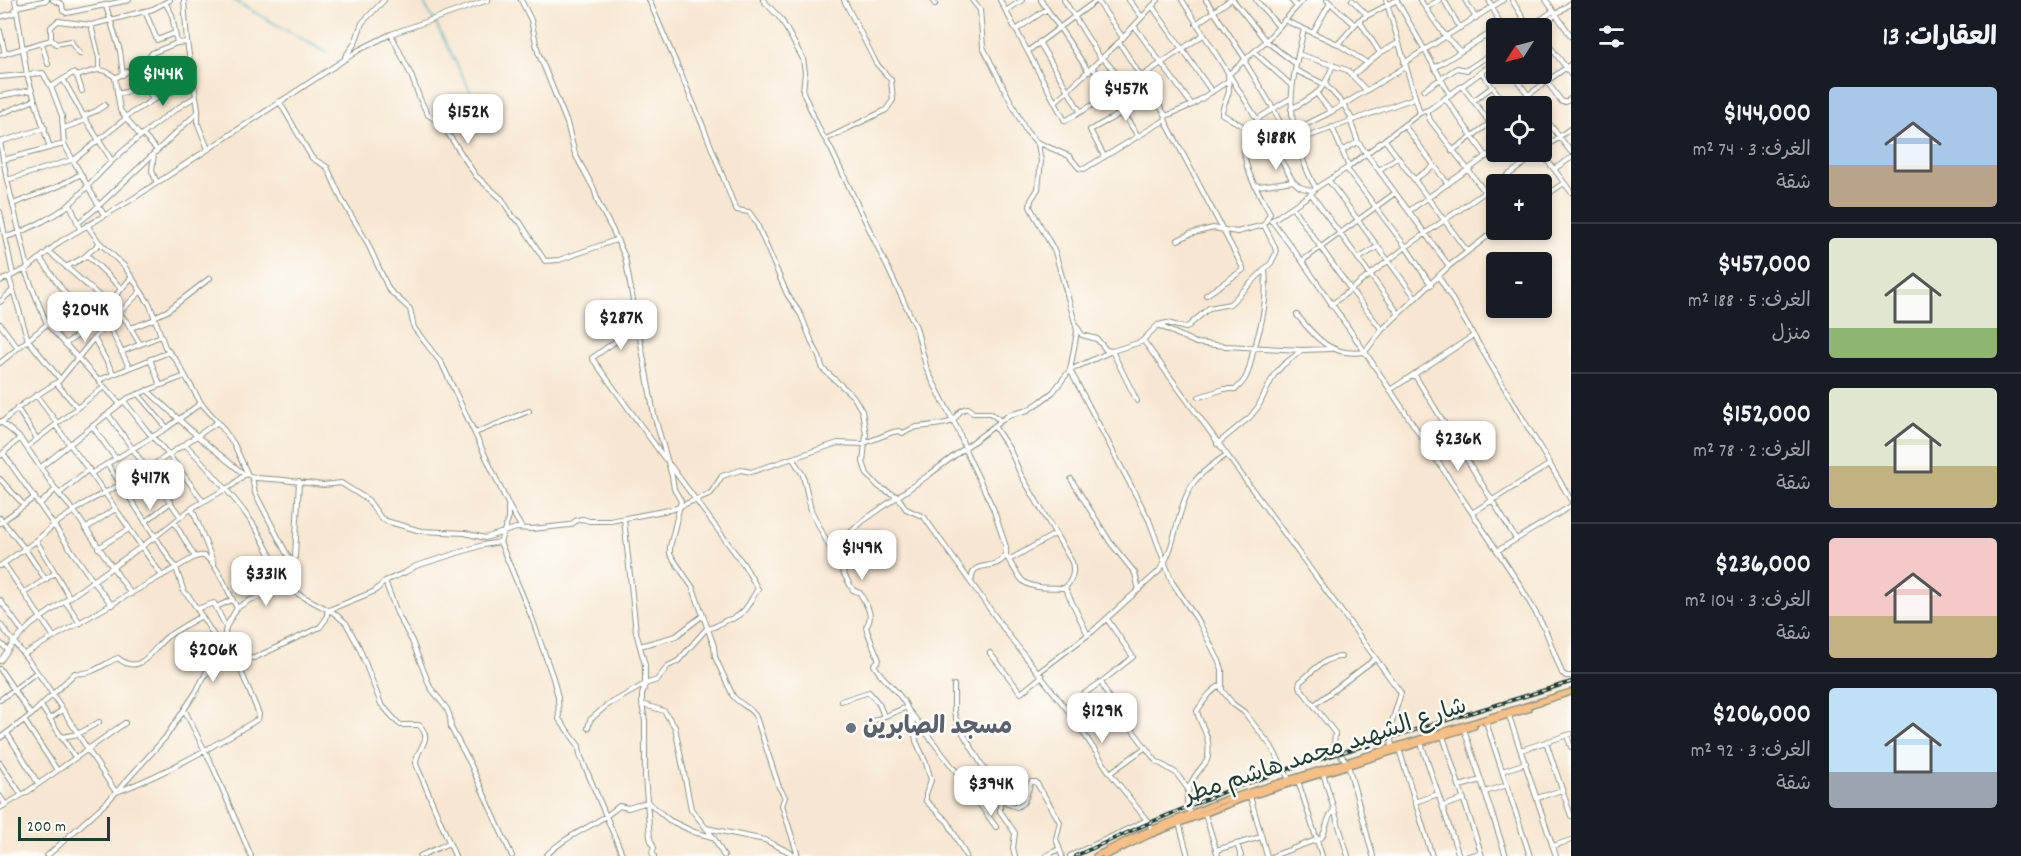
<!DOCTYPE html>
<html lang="ar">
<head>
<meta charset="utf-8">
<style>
	:root { --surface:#171b24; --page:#242831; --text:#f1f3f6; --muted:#9ea1a6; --line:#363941; --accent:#0b8043 }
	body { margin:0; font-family:Dekko,"Playpen Sans Arabic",sans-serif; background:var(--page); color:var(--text); direction:rtl; height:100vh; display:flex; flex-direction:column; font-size:22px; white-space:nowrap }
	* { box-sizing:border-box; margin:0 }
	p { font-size:20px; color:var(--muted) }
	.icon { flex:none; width:33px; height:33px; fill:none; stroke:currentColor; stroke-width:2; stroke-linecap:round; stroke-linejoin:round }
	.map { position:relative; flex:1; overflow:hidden; direction:ltr }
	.details { display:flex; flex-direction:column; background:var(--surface); width:450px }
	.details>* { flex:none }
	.needle { width:39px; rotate:234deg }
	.controls { position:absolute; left:1486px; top:18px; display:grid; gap:12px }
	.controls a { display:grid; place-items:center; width:66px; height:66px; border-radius:6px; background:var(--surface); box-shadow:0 3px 9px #0003; font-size:30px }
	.scale { position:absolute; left:18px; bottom:15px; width:92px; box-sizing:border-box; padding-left:6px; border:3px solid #1f3d34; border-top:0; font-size:16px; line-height:21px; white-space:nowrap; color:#1f3d34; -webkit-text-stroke:4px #fdfcf7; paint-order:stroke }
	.price { position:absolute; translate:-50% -51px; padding:0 14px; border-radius:12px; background:#fff; color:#222; font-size:20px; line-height:39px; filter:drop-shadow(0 2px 3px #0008) }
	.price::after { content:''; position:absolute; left:50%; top:36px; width:18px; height:14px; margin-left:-9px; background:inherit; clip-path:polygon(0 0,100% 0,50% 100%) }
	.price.current { background:var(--accent); color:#fff }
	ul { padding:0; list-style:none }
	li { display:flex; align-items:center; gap:18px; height:150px; padding:0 24px }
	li+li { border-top:2px solid var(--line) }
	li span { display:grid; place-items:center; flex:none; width:168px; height:120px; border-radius:6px; color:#555 }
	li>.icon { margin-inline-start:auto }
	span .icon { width:72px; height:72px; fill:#fffc; stroke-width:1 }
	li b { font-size:26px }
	h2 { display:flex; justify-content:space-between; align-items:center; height:72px; padding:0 24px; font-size:26px }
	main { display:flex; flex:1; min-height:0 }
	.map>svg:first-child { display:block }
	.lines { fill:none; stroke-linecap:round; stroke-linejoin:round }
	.stream { stroke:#40adbe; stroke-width:1.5 }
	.minor-casing { stroke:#8b9283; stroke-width:6 }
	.major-casing { stroke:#8b9283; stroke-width:8 }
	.minor { stroke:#fff; stroke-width:4 }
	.major { stroke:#f5bf86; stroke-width:5 }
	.rail-casing { stroke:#1f3d34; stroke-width:4 }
	.rail { stroke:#fdfcf7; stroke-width:1.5; stroke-dasharray:4.5; stroke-linecap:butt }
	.worship-dot { fill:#6b7280; stroke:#fdfcf7; stroke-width:2 }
	.labels { text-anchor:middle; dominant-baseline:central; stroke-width:5; stroke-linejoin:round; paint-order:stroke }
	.worship-label { font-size:24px; font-weight:bold; fill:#5b616d; stroke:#fdfcf7; text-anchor:start }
	.street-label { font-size:24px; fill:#1f3d34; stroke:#fdfcf7 }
</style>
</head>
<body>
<main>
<section class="details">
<h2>العقارات: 13<svg class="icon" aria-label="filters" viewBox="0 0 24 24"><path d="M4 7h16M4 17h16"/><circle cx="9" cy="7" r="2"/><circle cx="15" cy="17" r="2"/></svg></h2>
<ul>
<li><span style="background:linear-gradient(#a9c7e8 65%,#b9a48a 0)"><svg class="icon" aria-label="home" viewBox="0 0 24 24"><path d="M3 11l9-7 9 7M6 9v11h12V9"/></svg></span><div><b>$144,000</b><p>الغرف: 3 · 74 m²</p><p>شقة</p></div></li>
<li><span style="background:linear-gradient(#dfe7d0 75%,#8fb573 0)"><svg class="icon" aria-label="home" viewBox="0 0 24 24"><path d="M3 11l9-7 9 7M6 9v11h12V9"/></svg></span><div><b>$457,000</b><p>الغرف: 5 · 188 m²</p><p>منزل</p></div></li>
<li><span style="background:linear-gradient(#dfe7d0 65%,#c2b280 0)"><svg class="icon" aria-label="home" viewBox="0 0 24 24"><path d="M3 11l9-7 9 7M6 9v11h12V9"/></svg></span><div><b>$152,000</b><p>الغرف: 2 · 78 m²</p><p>شقة</p></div></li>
<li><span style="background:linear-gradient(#f6c9c9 65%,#c2b280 0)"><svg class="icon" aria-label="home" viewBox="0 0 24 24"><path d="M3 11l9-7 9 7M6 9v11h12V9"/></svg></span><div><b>$236,000</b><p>الغرف: 3 · 104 m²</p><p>شقة</p></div></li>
<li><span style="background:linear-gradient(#bfe0f5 70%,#9aa5b1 0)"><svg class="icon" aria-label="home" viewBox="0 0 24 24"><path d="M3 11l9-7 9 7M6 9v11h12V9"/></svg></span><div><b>$206,000</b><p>الغرف: 3 · 92 m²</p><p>شقة</p></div></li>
</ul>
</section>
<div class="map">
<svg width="1571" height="856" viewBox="0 0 1571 856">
	<rect width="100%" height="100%" fill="#fdfcf7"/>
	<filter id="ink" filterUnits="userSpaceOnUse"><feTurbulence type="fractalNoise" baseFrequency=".0167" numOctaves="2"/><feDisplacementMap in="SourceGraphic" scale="12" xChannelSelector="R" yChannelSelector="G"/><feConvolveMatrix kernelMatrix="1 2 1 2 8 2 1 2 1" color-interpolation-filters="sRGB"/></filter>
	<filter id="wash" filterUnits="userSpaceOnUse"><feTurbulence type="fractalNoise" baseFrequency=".008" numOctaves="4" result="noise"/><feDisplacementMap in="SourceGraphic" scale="24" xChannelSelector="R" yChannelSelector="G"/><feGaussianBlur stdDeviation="1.35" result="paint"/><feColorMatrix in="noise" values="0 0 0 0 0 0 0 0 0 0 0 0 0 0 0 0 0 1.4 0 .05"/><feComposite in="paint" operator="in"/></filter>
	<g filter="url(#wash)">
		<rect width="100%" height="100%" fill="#f7e7d2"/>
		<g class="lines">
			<path class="stream" d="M233,0L327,53
				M422,0L436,24L492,133"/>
		</g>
	</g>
	<g filter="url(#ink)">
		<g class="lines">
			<g class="minor-casing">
				<path id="minor" d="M15,0L27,75L50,148
					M53,0L62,4L63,11L67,13L129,0
					M184,0L187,42L198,109V124L208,149
					M521,0L531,20L538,52L567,123L575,154L594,189L599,205L612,229L625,257L654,415L672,476L674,489L681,501L670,547V554L693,588L714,646L715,657L733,696C740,705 751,707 756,717L779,787L785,797L782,805L798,856
					M649,0L703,126L734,205L737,210L749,212L756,222L787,294L801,315L813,345L818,354L823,369L853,396L862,411L866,434L863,462L867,474L879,487L898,497L906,509L924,517L1007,633L1072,716L1110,773L1149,823L1152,830
					M763,0L781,19L803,59L805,72L803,92L820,131L830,147L916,327L927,370L959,432L967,454L993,508L1006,547V556C1011,563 1016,573 1022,580C1031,590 1053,587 1065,588L1088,635
					M932,0L935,4
					M972,0L980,10L983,47L987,55L1026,131L1038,144L1041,161L1038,189L1031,200L1030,207L1055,252L1076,326L1077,332L1070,370L1149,520L1172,582L1200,624L1219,661L1222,669V690L1233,704L1244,712L1271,746L1289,779
					M1000,0L1065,121L1142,76L1203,35
					M1041,0L1089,72
					M1064,0L1101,59
					M1097,0L1123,38
					M1129,0L1142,17
					M1182,0L1257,119L1293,181L1300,187L1313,191
					M1206,0L1246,60
					M1233,0L1266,41L1296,64
					M1256,0L1279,27
					M1291,0L1297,7
					M1327,0L1354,24
					M1352,0L1367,15
					M1386,0L1420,113
					M1420,0L1446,37L1460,51
					M1444,0L1460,28
					M1465,0L1476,18
					M1489,0L1502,28
					M1512,0L1529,28
					M1546,0L1571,36
					M1397,1L1450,95
					M166,4L172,15L177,43
					M106,6L120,51L123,75
					M1152,6L1212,92
					M1426,8L1439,0
					M145,11L157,40L175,33
					M1006,11L1022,0
					M0,17L14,13L16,7L47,0
					M1284,20L1338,44L1367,63
					M1359,20L1380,53
					M1196,24L1230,0
					M91,25L99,58V69
					M1134,26L1192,105
					M1529,28L1553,11
					M1538,28L1571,3
					M1304,29C1293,76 1284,107 1301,154C1305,166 1309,177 1316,188
					M1016,30L1047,9
					M0,31L5,54
					M1313,33L1330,3
					M391,34L411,75L420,99L428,115L441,123L476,176L502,199L512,216L520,222L545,261L559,260L616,240
					M1542,36L1571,74
					M52,40L56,44L71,41L74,47L80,54
					M1039,42L1080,111
					M1119,42L1166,116
					M42,44L48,64
					M1338,44L1359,20L1397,0
					M1028,51L1097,0
					M1254,52L1292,86
					M1298,54L1347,70L1366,90
					M0,55L51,40V27L58,21L91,25L153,9L170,0
					M345,57L355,43L362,23L384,0
					M1103,58L1126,85
					M1245,62L1273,108L1284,131
					M1404,63L1503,0
					M1093,68L1138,136
					M1434,68L1497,29
					M1295,70L1326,85L1343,104L1352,119
					M1481,72L1507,106
					M1512,74L1537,106
					M1541,74L1562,102H1566L1571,98
					M1353,75L1380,53L1398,43
					M77,76C95,71 99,65 115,77
					M0,77L43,73L51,87L62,116L64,144L104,215
					M63,79L86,120L112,161
					M1462,86L1497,132
					M51,87L73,73L77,76L82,91
					M147,88L152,79
					M1424,90L1457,68L1467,70L1497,50
					M1316,93L1331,112
					M117,94L126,92L140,84L147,88L153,100
					M0,96L32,90
					M1445,98L1487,157
					M279,101L312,158L327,167L342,200L367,242L389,290L410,309L414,328L442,364L510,508L522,528
					M1473,101L1492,87
					M1055,102L1119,42L1158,0
					M1513,106L1571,64
					M1291,109C1317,94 1322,94 1333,65
					M1427,111L1430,120L1485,192L1540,152
					M0,114L35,100
					M1542,114L1571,152
					M84,116L96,111L105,105
					M125,117L153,100L193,82
					M1257,119L1291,98
					M1165,120L1243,268V270L1206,295
					M1350,120L1358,142L1449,266
					M1404,125L1448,184
					M1332,127L1349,167
					M64,128L86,120
					M1293,131L1331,112L1405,67
					M142,134L157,150
					M140,136L120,110L115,78L146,62L152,53L177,43L187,42
					M826,139L886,110L893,100L891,80L876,63L844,0
					M1385,140L1467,251
					M1296,141L1414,98
					M0,142L7,180L28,268
					M0,142L45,128
					M1037,142L1069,156L1079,168L1084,169L1165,120L1166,116L1192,105L1228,81
					M1542,150L1571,128
					M1342,151L1358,142
					M1452,151L1490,123
					M1540,152L1554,169L1571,158
					M154,153L152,171L157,183
					M1104,156L1090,130L1153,96
					M3,160L64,144
					M1347,169L1406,247L1431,285
					M1554,169L1571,192
					M1379,170L1398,157
					M1415,179L1434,166
					M7,180L75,159L125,119
					M1329,181L1416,298
					M1255,185L1259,186L1293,181
					M1311,194L1399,314
					M1542,198L1564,183
					M13,204L59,186L81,174
					M70,204L80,229
					M1292,207L1351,290L1382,330
					M1409,211L1497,149
					M0,212L13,275
					M1271,221L1311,194L1316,188L1347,168L1420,113L1430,109L1497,61
					M1272,221L1302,261L1365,352L1518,582L1545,629L1562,673L1566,676H1571
					M78,223L93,211L198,112
					M87,225L99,242L125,267L150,305L165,347L176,360L201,403L218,422L234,444L248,475L256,478L284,480L323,485L341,483L368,500L381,518L386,521L421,531L465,533L485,538L516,528L532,529L570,525L577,520L583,519L589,521H610L674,509L711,493L722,476L741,470L751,472L838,443L862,444L893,432L899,431L903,433C908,431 912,428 917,427C928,426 939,425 950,422C959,418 956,410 968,408L973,413H990L1001,421
					M5,237C21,234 57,215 70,204C84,191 97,175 112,161C138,137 165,115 195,97
					M1178,240L1190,234L1213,228L1237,232L1264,225
					M48,251L119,313L127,322L140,344
					M87,255L122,289
					M40,258L67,296L101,331
					M1358,259L1377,247
					M1302,261L1395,193
					M66,267L83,258L100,243
					M25,270L47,324L120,404
					M9,277L28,340L60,379
					M1439,277L1571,500
					M0,281L28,268L61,241L131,200L359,50L391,34L488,0
					M0,302L13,290
					M108,304L131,278
					M1331,305L1406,247L1485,192
					M1297,315C1317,339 1331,357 1365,352L1382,330L1449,266L1497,229
					M154,317L167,311L210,278
					M89,320L106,302
					M0,324L18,348
					M108,324L129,367
					M1160,326L1196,343L1225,346L1302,350L1331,349
					M636,327L592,358L665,459
					M1077,327L1082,335L1097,339L1106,350L1112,351L1137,401
					M131,328L155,319
					M54,332L79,310
					M94,338L113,373
					M1143,340L1401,693L1390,728L1392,748
					M65,344L94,324
					M121,352L161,336
					M150,359L160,385
					M0,363L47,324
					M1414,374L1516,539
					M99,380L169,352
					M56,383L77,407
					M147,390L197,436L245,475
					M1390,390L1473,336
					M138,394L167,428
					M36,395L57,423
					M1199,397L1224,389H1236C1249,378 1249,368 1253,352C1262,325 1268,299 1265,270
					M124,401L148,432L169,455L203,501
					M17,408L37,439
					M108,414L180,516
					M0,421L20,438L59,494L74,511L131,594
					M1,423L23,404L59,381L94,338L141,291
					M55,425C93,473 126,525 162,576
					M92,426L116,459
					M994,426L1010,450L1020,473L1072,562C1075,573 1072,580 1065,588
					M475,433L529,411
					M185,444C210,470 235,497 255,527C266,543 272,564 286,579
					M1217,444L1250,417L1258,407L1274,375L1283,365L1302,350
					M27,447L104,387
					M3,453L93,581L112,605
					M0,456L20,438
					M793,459L803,475L811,510L836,560L853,590L860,593C866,605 875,615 866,627L867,631L879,660L874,665C883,681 899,690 907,707
					M108,465L176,568L184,592L190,598L220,645
					M670,465L744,565L758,589C750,600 747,612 734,618C731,620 727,619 725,621C718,624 715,628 707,629
					M41,467L128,398L185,376
					M92,473L167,428L201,403
					M252,477L255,493L292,564L286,579L285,587
					M0,479L23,504
					M1071,479L1110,542L1135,573L1139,590
					M59,494L89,469
					M40,504L56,489
					M508,507V520L500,542L532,618L553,678L558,697L559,719L579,746L580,755L623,856
					M192,508L214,564
					M1472,513L1550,464
					M0,518L25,549L46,580
					M624,519L636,632L645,665V685L642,695V704L645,721V776L650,838L654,848L652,852L654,856
					M145,522L171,502
					M174,522L195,557C199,556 200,555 204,556C216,561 230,596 237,608
					M0,523L35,497
					M85,529L115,509
					M37,542L70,598
					M98,548L129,529
					M1497,551L1571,506
					M833,554L845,537L863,521L930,474L1009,415L1028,410L1040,402L1053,392L1070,370L1112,351L1141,342L1158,325L1167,323L1186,328L1209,308L1230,304L1271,263L1276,253L1275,247L1264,225L1270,213C1254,184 1238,163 1246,128L1222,114C1222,105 1228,99 1229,90C1229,85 1228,80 1228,75L1266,41L1303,0
					M1009,560L1055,534
					M293,563L295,557L299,481
					M4,564L54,637
					M0,566L36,541L55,524L87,502L135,477L218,422
					M972,579C971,559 996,572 1005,556
					M385,581L397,613L412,641L430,687L447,709L450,717L451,728L470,763L512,856
					M285,587L334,613L346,623L359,647L381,704L398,723L401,725H419C435,741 415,748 416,764L455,856
					M24,593L55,573
					M0,600L23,632
					M65,601L80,623
					M216,607L232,600
					M197,609L214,603L226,627
					M329,610L375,591L385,581L404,573L416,566L483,545L500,542
					M0,624C15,644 31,663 45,683C70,719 91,757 116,792
					M0,643L8,650
					M640,646L676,636L702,616
					M990,653L1021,693L1042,676
					M24,654L195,557
					M1341,657C1324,657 1312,672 1300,682L1299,686L1335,733L1334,747L1346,761
					M0,661L14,642L31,625L155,537L192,508L233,485L246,473
					M0,669L31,715
					M1039,672L1093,631L1158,572C1178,547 1175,509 1194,482C1202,471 1215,463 1226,455
					M207,673L231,658H254L320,627L326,619L328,610
					M1101,682L1110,700L1156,761L1176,773L1188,789
					M954,685V712L958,725L985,770L1008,804L1017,807L1024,802L1031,782H1036L1060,822L1056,839L1062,856
					M0,700L37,672
					M841,701L869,692L879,704L884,716
					M642,704L664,711L675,727L691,809L714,838L724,856
					M1314,705L1375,659
					M41,706L75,757
					M1065,707L1101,682L1133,657L1107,619
					M185,711L213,767L251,856
					M910,712L958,774L996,827
					M1509,716L1556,856
					M50,719L62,710
					M24,720L57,770
					M1486,722L1530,856
					M868,723L907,707L914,727L916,741L926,763L931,780L926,794V801L948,822L966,856
					M588,728L590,720L606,706L645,684L657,680L668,666L678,661L707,628
					M1464,729L1506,856
					M7,733L38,783
					M1567,735L1571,747
					M1443,736L1482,856
					M62,737L78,734L99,722
					M0,738L31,715L75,673C92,676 104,663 118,658C141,678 153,647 168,636C179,629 190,622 202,616
					M1420,740L1459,856
					M1546,742L1571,816
					M1399,749L1432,856
					M1521,750L1571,734
					M0,763L21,794
					M1348,765L1373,856
					M1502,771L1526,763
					M1110,773L1146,747
					M1323,773L1348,856
					M1298,781L1322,856
					M1460,786L1481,780
					M117,792C167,773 213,747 258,719L259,714L226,635
					M1485,792L1507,785
					M1000,793V811L1015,833L1013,848L1015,856
					M0,796L5,804
					M1250,796L1267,856
					M1537,798L1562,790
					M1415,802L1438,794
					M649,803L669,820L694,832L712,837
					M1443,806L1464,799
					M0,808L27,792L125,723
					M1190,814C1182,797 1190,781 1202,767C1205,763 1208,761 1208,756C1211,735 1201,728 1197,711C1204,701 1210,690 1222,685
					M1205,814L1218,856
					M1179,823L1188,856
					M706,828L765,840L797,856
					M1237,844L1241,856
					M1553,846L1571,840
					M1216,850L1261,837
					M47,856L109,800L165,738L196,692L224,639L226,627L237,608L248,601L285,587
					M420,856L449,843
					M546,856C566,834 597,826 619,806L628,808L648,802
					M1046,856L1059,849
					M1070,856L1147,820
					M1273,856L1321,838C1328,829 1325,819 1334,810
					M1468,856L1481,853"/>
			</g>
			<g class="major-casing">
				<path id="major" d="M1485,722L1528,709
					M1096,856L1136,836L1224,800L1571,692
					M1105,856L1149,835L1247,797L1474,726"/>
			</g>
			<use href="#minor" class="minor"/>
			<use href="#major" class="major"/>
			<g class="rail-casing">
				<path id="rail" d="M1075,856L1149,823L1228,790L1285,770L1571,682"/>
			</g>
			<use href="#rail" class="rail"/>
		</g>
	</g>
	<circle class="worship-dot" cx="851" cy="728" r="6"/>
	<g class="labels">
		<g class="worship-label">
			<text x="863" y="728">مسجد الصابرين</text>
		</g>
		<g class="street-label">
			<text transform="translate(1326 752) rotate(-18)">شارع الشهيد محمد هاشم مطر</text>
		</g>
	</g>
</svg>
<div class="controls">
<a><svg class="needle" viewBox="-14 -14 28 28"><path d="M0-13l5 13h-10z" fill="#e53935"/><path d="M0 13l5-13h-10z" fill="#9ea1a6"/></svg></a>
<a><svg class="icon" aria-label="locate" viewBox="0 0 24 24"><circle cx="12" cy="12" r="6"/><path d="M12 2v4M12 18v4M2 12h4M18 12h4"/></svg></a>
<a>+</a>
<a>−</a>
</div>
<div class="scale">200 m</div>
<b class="price current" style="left:163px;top:107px">$144K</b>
<b class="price" style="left:1126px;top:122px">$457K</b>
<b class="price" style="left:468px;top:145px">$152K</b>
<b class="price" style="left:1276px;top:171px">$188K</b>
<b class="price" style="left:85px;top:343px">$204K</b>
<b class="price" style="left:621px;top:351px">$287K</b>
<b class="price" style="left:1458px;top:472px">$236K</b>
<b class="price" style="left:150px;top:511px">$417K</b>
<b class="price" style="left:862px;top:581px">$149K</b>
<b class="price" style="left:266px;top:607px">$331K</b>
<b class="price" style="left:213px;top:683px">$206K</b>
<b class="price" style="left:1102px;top:744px">$129K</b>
<b class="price" style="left:991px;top:817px">$394K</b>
</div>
</main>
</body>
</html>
